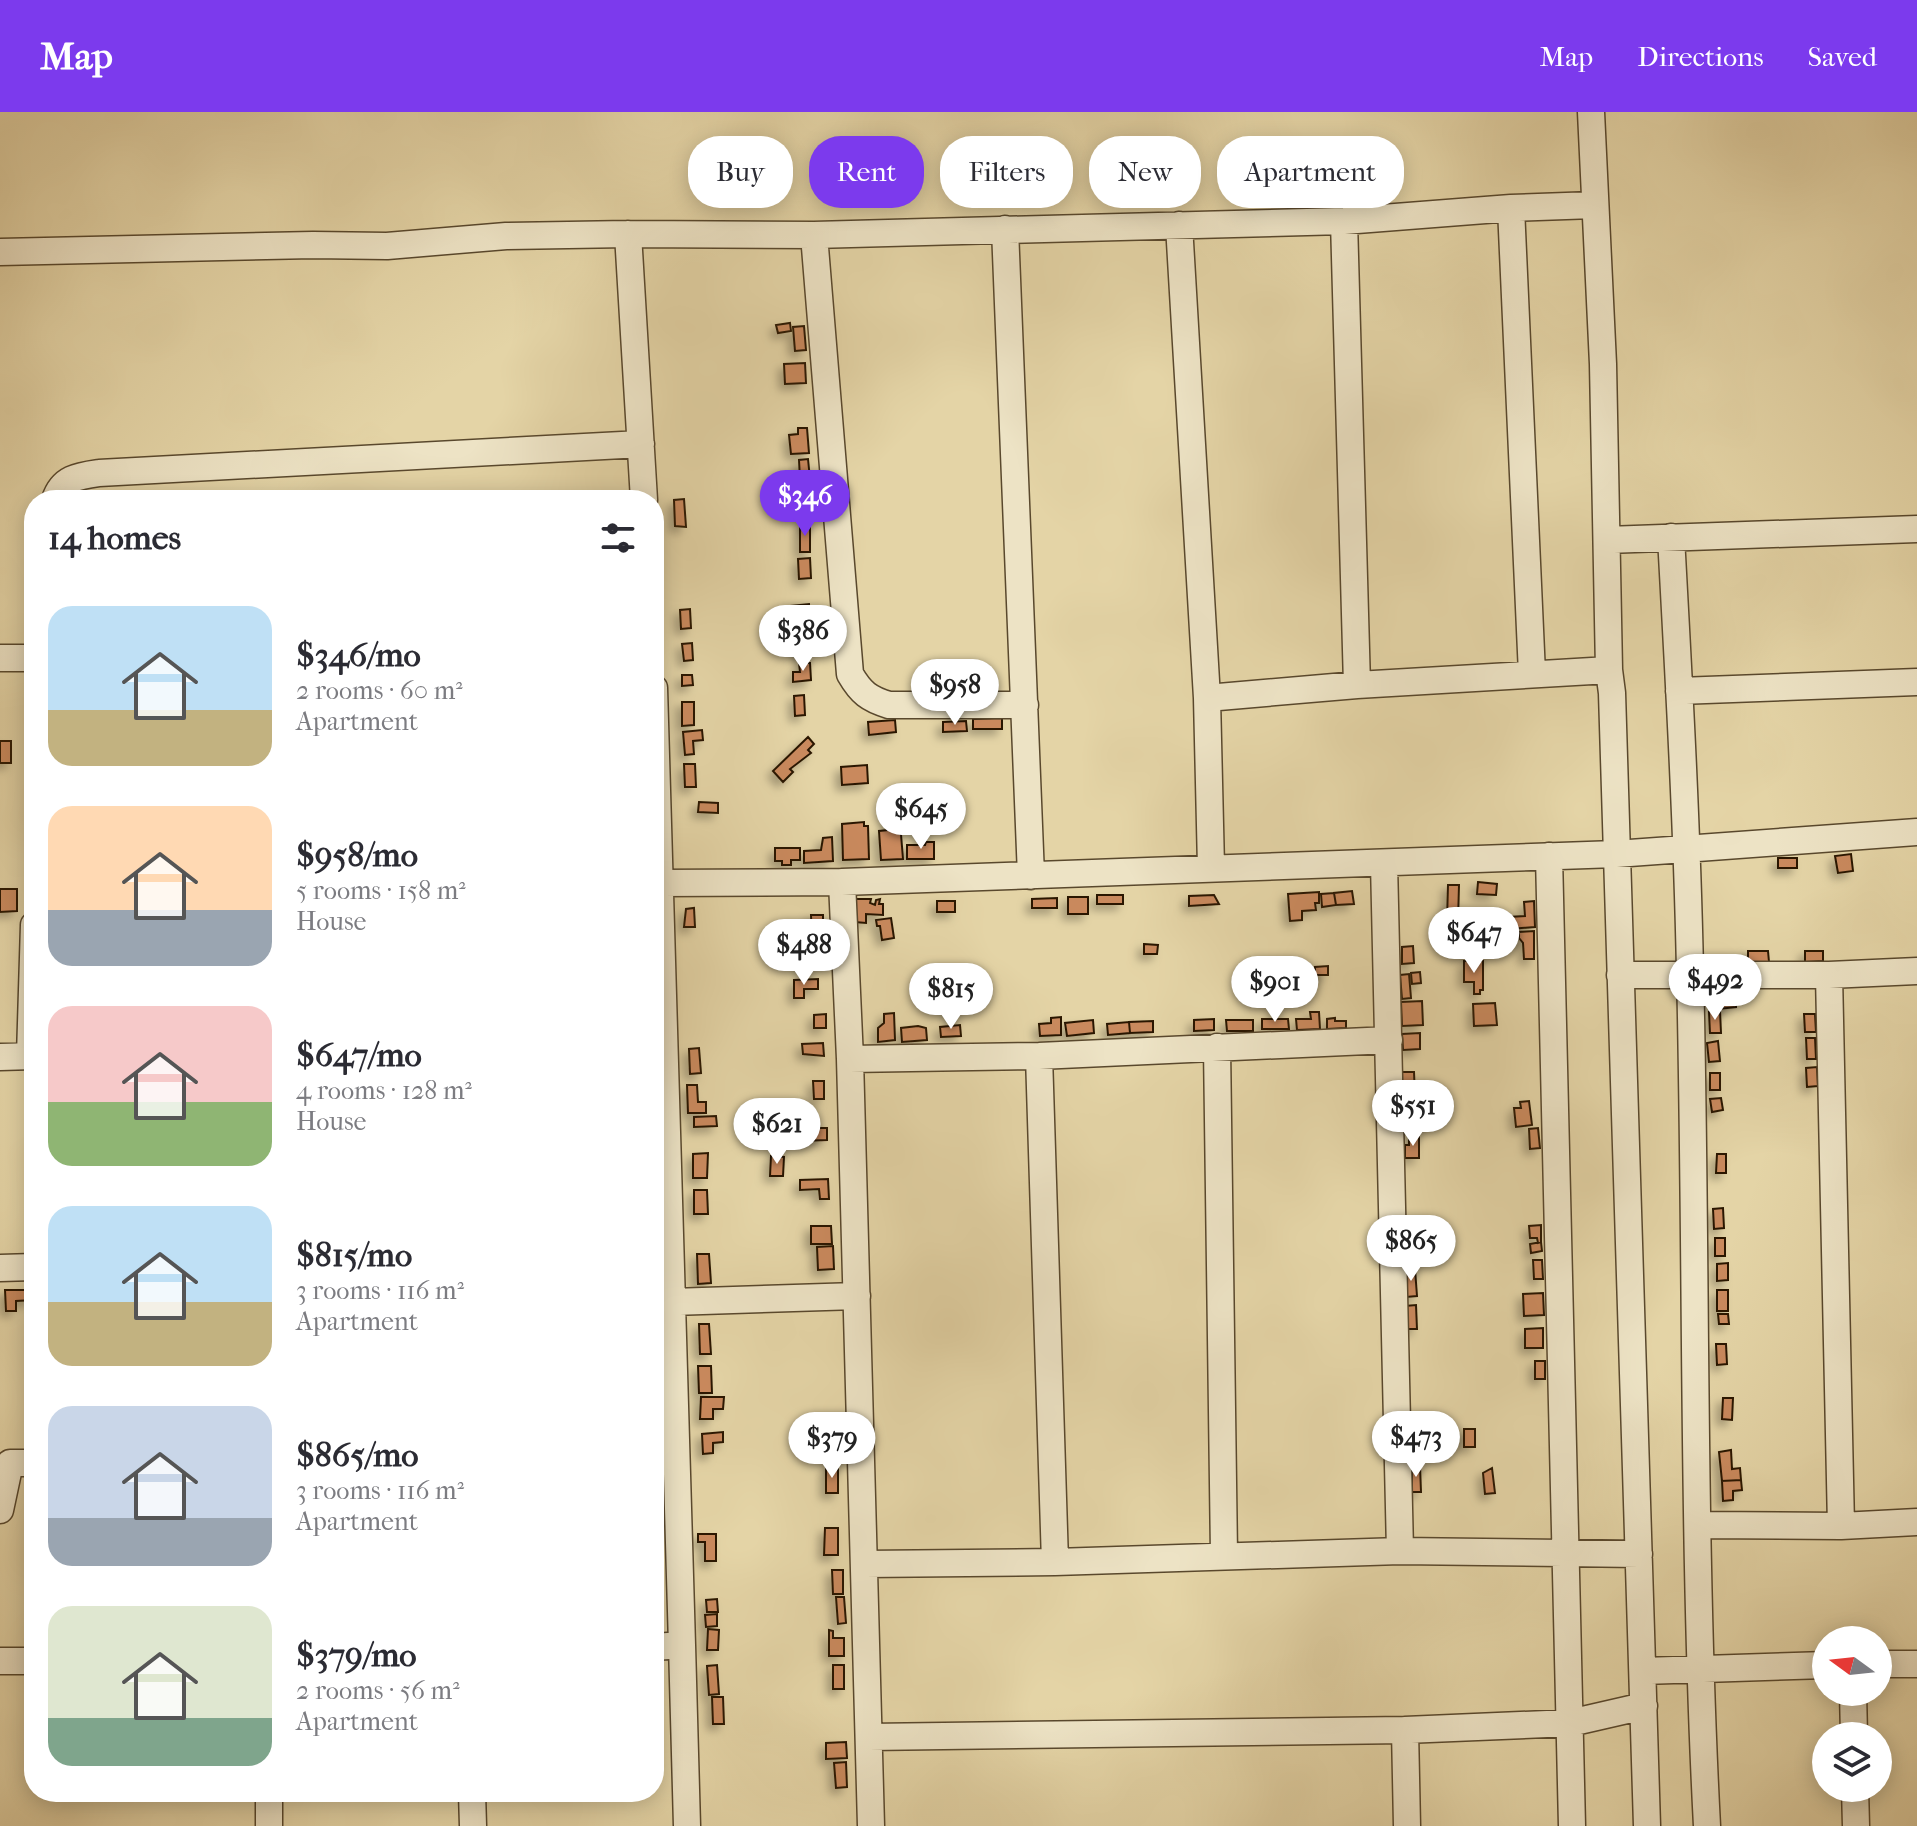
<!DOCTYPE html>
<html lang="en">
<head>
<meta charset="utf-8">
<style>
	:root { --surface:#fff; --page:#f7f7f7; --text:#2b2b33; --muted:#7c7c81; --accent:#7c3aed }
	body { margin:0; font-family:"IM FELL French Canon",serif; background:var(--page); color:var(--text); height:100vh; display:flex; flex-direction:column; font-size:30px; white-space:nowrap }
	* { box-sizing:border-box; margin:0 }
	p { font-size:26px; color:var(--muted) }
	.icon { flex:none; width:44px; height:44px; fill:none; stroke:currentColor; stroke-width:2; stroke-linecap:round; stroke-linejoin:round }
	.map { position:relative; flex:1; overflow:hidden }
	.panel { position:absolute; left:24px; top:378px; width:640px; height:1312px; display:flex; flex-direction:column; background:var(--surface); border-radius:32px; box-shadow:0 4px 20px #0003 }
	.panel>* { flex:none }
	.banner { position:absolute; left:688px; top:24px; width:760px; height:72px; display:flex; gap:16px }
	.needle { width:52px; rotate:285deg }
	.tools { position:absolute; left:1812px; top:1514px; display:grid; gap:16px }
	.tools a { display:grid; place-items:center; width:80px; height:80px; border-radius:50%; background:var(--surface); box-shadow:0 4px 20px #0003; font-size:40px }
	.price { position:absolute; translate:-50% -68px; padding:0 18px; border-radius:28px; background:#fff; color:#222; font-size:26px; line-height:52px; filter:drop-shadow(0 2px 4px #0008) }
	.price::after { content:''; position:absolute; left:50%; top:48px; width:24px; height:18px; margin-left:-12px; background:inherit; clip-path:polygon(0 0,100% 0,50% 100%) }
	.price.on { background:var(--accent); color:#fff }
	ul { padding:0; list-style:none }
	li { display:flex; align-items:center; gap:24px; height:200px; padding:0 24px }
	li span { display:grid; place-items:center; flex:none; width:224px; height:160px; border-radius:24px; color:#555 }
	li>.icon { margin-inline-start:auto }
	span .icon { width:96px; height:96px; fill:#fffc; stroke-width:1 }
	li b { font-size:34px }
	h2 { display:flex; justify-content:space-between; align-items:center; height:96px; padding:0 24px; font-size:34px }
	.chip { padding:0 28px; border-radius:32px; background:var(--surface); box-shadow:0 4px 20px #0003; font-size:28px; line-height:72px }
	.chip.on { background:var(--accent); color:#fff }
	header { display:flex; align-items:center; gap:48px; box-sizing:border-box; height:112px; padding:0 40px; background:var(--accent); color:#fff }
	header strong { font-size:38px }
	nav { display:flex; gap:44px; margin-inline-start:auto; font-size:28px }
	.map>svg:first-child { display:block }
	.building { fill:#c9895d; stroke:#2b1905; stroke-width:2; filter:url(#shadow) }
	.lines { fill:none; stroke-linecap:round; stroke-linejoin:round }
	.minor-casing { stroke:#59482d; stroke-width:29 }
	.minor { stroke:#ede3c5; stroke-width:26 }
</style>
</head>
<body>
<header>
<strong>Map</strong>
<nav><a>Map</a><a>Directions</a><a>Saved</a></nav>
</header>
<div class="map">
<svg width="1917" height="1714" viewBox="0 0 1917 1714">
	<defs>
		<filter id="shadow"><feDropShadow dx="-5.5" dy="5.5" stdDeviation="4" flood-color="#0004"/></filter>
	</defs>
	<rect width="100%" height="100%" fill="#e4d4a6"/>
	<filter id="stains"><feTurbulence type="fractalNoise" baseFrequency=".0025" numOctaves="4"/><feColorMatrix values="0 0 0 0 .2 0 0 0 0 .09 0 0 0 0 .02 0 0 0 .5 -.17"/></filter>
	<radialGradient id="worn" r=".72"><stop offset=".6" stop-color="#630" stop-opacity="0"/><stop offset="1" stop-color="#630" stop-opacity=".3"/></radialGradient>
	<path class="building" d="M790,211L791,219L778,221L776,213Z
		M804,214L806,238L795,239L793,215Z
		M805,251L806,271L785,272L784,252Z
		M798,316H807L809,341L791,342L789,323L798,322Z
		M808,347L810,367H800L799,348Z
		M809,382V399H799V383Z
		M684,387L686,415L675,414L674,388Z
		M800,412H810V440H800Z
		M810,446L811,466L799,467L798,447Z
		M809,492L811,515L794,517L791,494Z
		M690,497L691,516L681,517L680,498Z
		M807,515L810,541L799,543L796,516Z
		M692,531L693,548L684,549L682,532Z
		M799,551H810L811,568L793,570V560H800Z
		M682,563H692L693,573L682,574Z
		M804,583L805,603L795,604L794,584Z
		M682,590H694V613L682,614Z
		M1002,606V617H973V607Z
		M895,608L896,620L869,623L868,610Z
		M966,609L967,619L943,620V610Z
		M702,618L703,628L693,629L694,642L685,643L683,620Z
		M808,625L814,632L808,638L811,641L790,657L793,660L783,670L773,659Z
		M0,629H11V651H0Z
		M684,652H695L696,675H685Z
		M867,653L868,671L842,673L841,655Z
		M699,690L718,691V701L698,700Z
		M864,710V714H868L869,747L843,748L842,712Z
		M900,710L903,747L881,748L879,719L888,718L890,711Z
		M832,725L833,749L804,751V739L821,738L823,726Z
		M926,730H934V747H907V733H925Z
		M775,736H800V748H791V753H782V749H775Z
		M1851,742L1853,759L1838,761L1835,744Z
		M1778,746H1797V756H1778Z
		M1478,770L1497,772L1496,783L1477,782Z
		M1448,773H1459L1458,809H1447Z
		M0,777H17V799L0,800Z
		M1352,779L1354,792L1336,793L1334,781Z
		M1319,780V791H1315L1316,798L1302,799V808L1290,809L1288,782Z
		M1334,781L1336,793L1322,795L1321,782Z
		M1097,783H1123V792H1097Z
		M1214,783L1219,792L1189,794V784Z
		M1068,785H1088V802H1068Z
		M1057,786V796H1032V787Z
		M856,787H871L870,791L875,793L876,788L880,787L879,792H883V803L866,802V811L855,810Z
		M937,789H955V800H937Z
		M1534,789L1535,815L1508,817V805L1525,804L1524,790Z
		M694,796L695,815H684L686,797Z
		M811,803H823V829H812Z
		M891,806L894,826L882,828L880,814H877L876,808Z
		M1534,819V847H1524L1523,831L1519,826V820Z
		M1144,832L1158,833L1157,842H1144Z
		M813,834H824V848H813Z
		M1413,834L1414,851L1402,852V835Z
		M1748,839H1768L1769,850H1748Z
		M1805,839H1823V849L1805,850Z
		M1464,849H1483V878H1480V882H1474V870H1464Z
		M1328,854V863H1315V855Z
		M1420,860L1421,871L1412,872L1411,861Z
		M1409,862L1411,886L1402,887L1400,863Z
		M818,867V877H804V886H794V868Z
		M1736,887V895L1718,897L1717,889Z
		M1422,889L1423,913L1402,914L1401,890Z
		M1495,891L1497,913L1474,914L1473,892Z
		M1720,899L1721,921H1710L1709,900Z
		M1310,900H1319L1320,917L1297,918L1296,907H1311Z
		M894,901L895,928L878,930V916L884,911V902Z
		M826,902V916H814V903Z
		M1804,902H1815L1816,920H1805Z
		M1061,905V923L1040,924L1039,912L1051,911V906Z
		M1335,906V909H1346V916L1327,917V907Z
		M1214,907V918L1194,919V908Z
		M1262,907H1288L1289,917H1262Z
		M1093,908L1094,921L1067,924L1065,911Z
		M1226,908H1253V919H1227Z
		M1153,909V920L1130,921L1129,910Z
		M1129,910L1130,921L1108,923L1107,912Z
		M960,913L961,924L941,925L940,915Z
		M918,914L926,916L927,928L902,930L901,916Z
		M1420,921V937L1403,938L1402,922Z
		M1806,926H1815L1816,947H1807Z
		M1718,929L1720,949L1709,950L1707,931Z
		M823,931L824,944L803,942L802,932Z
		M699,936L701,961L690,962L689,937Z
		M1817,955L1818,974L1807,975L1806,956Z
		M1396,960H1414L1415,985L1403,986V982H1397Z
		M1710,961H1720V978H1710Z
		M813,969H824V987H814Z
		M687,973H697L698,990H706V1001H688Z
		M1427,985V1011H1408V986Z
		M1721,986L1723,998L1712,1000L1710,987Z
		M1529,989L1532,1013L1516,1015L1514,996H1521L1520,990Z
		M716,1004L717,1014L694,1015V1005Z
		M799,1016H827V1028L800,1029Z
		M1538,1016L1540,1036L1530,1037L1529,1017Z
		M1409,1024L1419,1025V1046H1405V1033H1409Z
		M708,1041L707,1066H693V1042Z
		M1717,1042H1726V1061H1716Z
		M771,1044L784,1045L783,1064H770Z
		M828,1067L829,1087H820L819,1077L800,1078V1068Z
		M694,1078H707L708,1102H694Z
		M1723,1096L1724,1116L1714,1117L1713,1097Z
		M1541,1113V1130L1538,1131L1537,1126H1530L1529,1114Z
		M811,1114H831L832,1132H811Z
		M1715,1126H1725V1144H1715Z
		M1541,1130L1542,1139L1531,1141L1530,1132Z
		M833,1134L834,1157L818,1158L817,1135Z
		M697,1142H709L711,1171L698,1172Z
		M1533,1148H1542L1543,1167H1534Z
		M1728,1151V1168L1717,1169V1152Z
		M1415,1157L1417,1184L1406,1185L1405,1158Z
		M5,1178H34V1188L16,1189V1199H6Z
		M1717,1178H1728V1199H1717Z
		M1543,1181L1544,1203L1524,1204L1523,1182Z
		M1416,1193L1417,1217H1405V1194Z
		M1718,1202H1728L1729,1212H1719Z
		M699,1212H709L711,1242H700Z
		M1543,1216V1236H1525V1217Z
		M1716,1232H1726L1727,1252L1717,1253Z
		M1535,1249H1545V1267H1535Z
		M698,1254H711L712,1281H699Z
		M701,1285H724L723,1297H713V1307H700Z
		M1723,1286H1733L1732,1308L1722,1307Z
		M1464,1317H1475V1335H1464Z
		M723,1320V1330L713,1331V1341L703,1342L702,1322Z
		M1731,1338L1732,1357L1740,1356L1741,1368L1722,1369L1719,1340Z
		M1412,1354H1420L1421,1380H1412Z
		M826,1355H838V1381H826Z
		M1492,1356L1495,1381L1485,1382L1483,1361Z
		M1741,1368L1742,1378L1733,1379V1388L1723,1389L1722,1369Z
		M825,1416H838V1443H824Z
		M698,1422H716V1449H705V1430H698Z
		M832,1458H843V1482H833Z
		M836,1485H844L846,1511L838,1512Z
		M717,1487L718,1500H707L706,1488Z
		M717,1502V1514L706,1515L705,1503Z
		M708,1517L719,1518L718,1538H707Z
		M829,1518L833,1519V1526H844V1544H829Z
		M717,1553L719,1582L709,1583L707,1554Z
		M833,1553H844V1577H833Z
		M712,1585H723L724,1612H713Z
		M846,1630L847,1646L826,1647V1631Z
		M846,1650L847,1675L836,1676L834,1651Z"/>
	<g class="lines">
		<g class="minor-casing">
			<path id="minor" d="M1591,0L1603,252L1609,558L1612,581L1647,1714
				M1511,96L1532,562
				M1344,109L1357,573
				M1179,113L1207,586L1211,755
				M1005,117L1031,764
				M628,122L644,388
				M814,123L850,562C861,581 869,587 889,593H1025
				M0,140L313,133L387,134L506,124L628,122L814,123L1344,109L1511,96L1594,93
				M55,388C62,366 78,364 99,361L641,332
				M1671,425C1679,570 1687,714 1690,859C1697,1144 1692,1429 1707,1714
				M1607,428L1917,417
				M0,546H34
				M654,576L682,1533
				M1679,579L1917,570
				M1207,586L1357,573L1609,558
				M1549,744L1572,1714
				M1384,751L1400,1439
				M842,770L850,947L871,1714
				M661,771L842,770L1616,742L1917,720
				M1620,863H1829L1917,859
				M1829,863L1841,1414
				M1217,935L1224,1443
				M30,944L34,813
				M1039,944L1055,1450
				M0,945L34,944
				M850,947L1039,944L1389,928
				M0,1156L34,1155
				M672,1190L857,1184
				M0,1398L10,1351H34
				M1698,1413L1841,1414L1917,1410
				M865,1452L1055,1450L1400,1439L1639,1442
				M654,1535L682,1533L687,1714
				M0,1549H34
				M1878,1552H1917
				M1643,1559L1826,1553
				M1853,1580L1854,1624
				M1405,1618L1570,1611L1644,1594
				M869,1625L1405,1618L1407,1714
				M1855,1676L1856,1714
				M472,1680L473,1714
				M269,1714V1680"/>
		</g>
		<use href="#minor" class="minor"/>
	</g>
	<rect width="100%" height="100%" filter="url(#stains)"/>
	<rect width="100%" height="100%" fill="url(#worn)"/>
</svg>
<div class="tools">
<a><svg class="needle" viewBox="-14 -14 28 28"><path d="M0-13l5 13h-10z" fill="#e53935"/><path d="M0 13l5-13h-10z" fill="#7c7c81"/></svg></a>
<a><svg class="icon" aria-label="layers" viewBox="0 0 24 24"><path d="M12 4l9 5-9 5-9-5zM3 14l9 5 9-5"/></svg></a>
</div>
<b class="price on" style="left:805px;top:426px">$346</b>
<b class="price" style="left:803px;top:561px">$386</b>
<b class="price" style="left:955px;top:615px">$958</b>
<b class="price" style="left:921px;top:739px">$645</b>
<b class="price" style="left:1474px;top:863px">$647</b>
<b class="price" style="left:804px;top:875px">$488</b>
<b class="price" style="left:1715px;top:910px">$492</b>
<b class="price" style="left:1275px;top:912px">$901</b>
<b class="price" style="left:951px;top:919px">$815</b>
<b class="price" style="left:1413px;top:1036px">$551</b>
<b class="price" style="left:777px;top:1054px">$621</b>
<b class="price" style="left:1411px;top:1171px">$865</b>
<b class="price" style="left:1416px;top:1367px">$473</b>
<b class="price" style="left:832px;top:1368px">$379</b>
<div class="banner">
<a class="chip">Buy</a>
<a class="chip on">Rent</a>
<a class="chip">Filters</a>
<a class="chip">New</a>
<a class="chip">Apartment</a>
</div>
<section class="panel">
<h2>14 homes<svg class="icon" aria-label="filters" viewBox="0 0 24 24"><path d="M4 7h16M4 17h16"/><circle cx="9" cy="7" r="2"/><circle cx="15" cy="17" r="2"/></svg></h2>
<ul>
<li><span style="background:linear-gradient(#bfe0f5 65%,#c2b280 0)"><svg class="icon" aria-label="home" viewBox="0 0 24 24"><path d="M3 11l9-7 9 7M6 9v11h12V9"/></svg></span><div><b>$346/mo</b><p>2 rooms · 60 m²</p><p>Apartment</p></div></li>
<li><span style="background:linear-gradient(#ffd9b3 65%,#9aa5b1 0)"><svg class="icon" aria-label="home" viewBox="0 0 24 24"><path d="M3 11l9-7 9 7M6 9v11h12V9"/></svg></span><div><b>$958/mo</b><p>5 rooms · 158 m²</p><p>House</p></div></li>
<li><span style="background:linear-gradient(#f6c9c9 60%,#8fb573 0)"><svg class="icon" aria-label="home" viewBox="0 0 24 24"><path d="M3 11l9-7 9 7M6 9v11h12V9"/></svg></span><div><b>$647/mo</b><p>4 rooms · 128 m²</p><p>House</p></div></li>
<li><span style="background:linear-gradient(#bfe0f5 60%,#c2b280 0)"><svg class="icon" aria-label="home" viewBox="0 0 24 24"><path d="M3 11l9-7 9 7M6 9v11h12V9"/></svg></span><div><b>$815/mo</b><p>3 rooms · 116 m²</p><p>Apartment</p></div></li>
<li><span style="background:linear-gradient(#c9d6e8 70%,#9aa5b1 0)"><svg class="icon" aria-label="home" viewBox="0 0 24 24"><path d="M3 11l9-7 9 7M6 9v11h12V9"/></svg></span><div><b>$865/mo</b><p>3 rooms · 116 m²</p><p>Apartment</p></div></li>
<li><span style="background:linear-gradient(#dfe7d0 70%,#7fa58c 0)"><svg class="icon" aria-label="home" viewBox="0 0 24 24"><path d="M3 11l9-7 9 7M6 9v11h12V9"/></svg></span><div><b>$379/mo</b><p>2 rooms · 56 m²</p><p>Apartment</p></div></li>
</ul>
</section>
</div>
</body>
</html>
